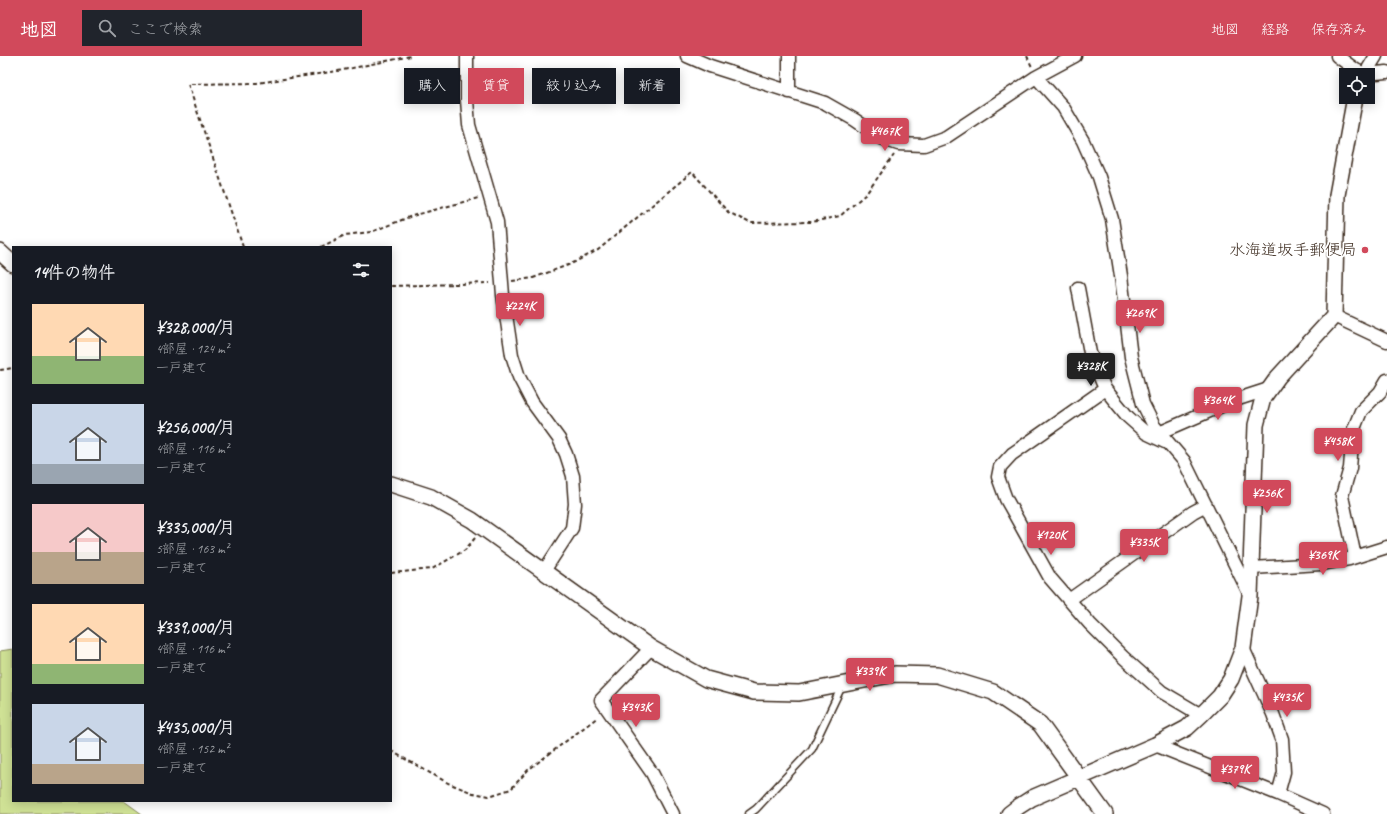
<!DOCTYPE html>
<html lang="ja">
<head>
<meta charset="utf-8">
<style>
	:root { --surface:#171b24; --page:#20242c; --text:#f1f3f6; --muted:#9ea1a6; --accent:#d1495b }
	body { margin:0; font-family:Caveat,"Klee One",sans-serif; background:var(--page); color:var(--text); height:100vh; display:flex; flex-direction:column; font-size:15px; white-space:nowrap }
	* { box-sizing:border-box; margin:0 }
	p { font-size:13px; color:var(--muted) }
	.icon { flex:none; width:22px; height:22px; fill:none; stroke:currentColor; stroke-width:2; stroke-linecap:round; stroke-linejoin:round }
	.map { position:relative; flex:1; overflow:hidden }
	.side { position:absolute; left:12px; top:190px; width:380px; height:556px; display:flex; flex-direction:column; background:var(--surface); border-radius:0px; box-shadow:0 2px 10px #0003 }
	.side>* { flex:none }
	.top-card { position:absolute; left:404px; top:12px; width:380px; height:36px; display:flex; gap:8px }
	.controls { position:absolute; left:1339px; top:12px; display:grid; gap:8px }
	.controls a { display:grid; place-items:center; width:36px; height:36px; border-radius:0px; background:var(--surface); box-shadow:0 2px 10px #0003; font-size:20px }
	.price { position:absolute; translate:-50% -34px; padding:0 9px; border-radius:4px; background:var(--accent); color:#fff; font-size:13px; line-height:26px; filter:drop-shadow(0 1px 2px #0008) }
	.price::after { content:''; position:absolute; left:50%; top:24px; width:12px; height:9px; margin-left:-6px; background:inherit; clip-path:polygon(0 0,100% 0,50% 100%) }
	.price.current { background:#222; color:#fff }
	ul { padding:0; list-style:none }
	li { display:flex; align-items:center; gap:12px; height:100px; padding:0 20px }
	li span { display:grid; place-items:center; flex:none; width:112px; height:80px; border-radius:0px; color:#555 }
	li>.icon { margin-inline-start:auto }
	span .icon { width:48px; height:48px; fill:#fffc; stroke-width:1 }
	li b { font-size:17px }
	h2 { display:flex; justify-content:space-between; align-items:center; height:48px; padding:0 20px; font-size:17px }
	.tag { padding:0 14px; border-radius:0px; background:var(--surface); box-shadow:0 2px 10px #0003; font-size:14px; line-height:36px }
	.tag.current { background:var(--accent); color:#fff }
	header { display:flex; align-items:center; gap:24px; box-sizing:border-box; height:56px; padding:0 20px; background:var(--accent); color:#fff }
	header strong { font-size:19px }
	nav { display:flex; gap:22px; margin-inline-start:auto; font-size:14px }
	.search { width:280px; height:36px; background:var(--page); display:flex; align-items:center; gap:10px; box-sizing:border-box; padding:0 14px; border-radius:0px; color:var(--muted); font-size:15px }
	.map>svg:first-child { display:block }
	.green { fill:#cfe195; stroke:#85865a }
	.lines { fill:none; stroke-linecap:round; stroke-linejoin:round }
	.service-casing { stroke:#3b2a1e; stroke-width:9 }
	.minor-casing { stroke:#3b2a1e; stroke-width:15 }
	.tertiary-casing { stroke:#3b2a1e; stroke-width:18 }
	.path { stroke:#3b2a1e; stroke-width:2; stroke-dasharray:4 3; stroke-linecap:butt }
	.service { stroke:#fff; stroke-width:6 }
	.minor { stroke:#fff; stroke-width:12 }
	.tertiary { stroke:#fff; stroke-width:15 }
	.poi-dot { fill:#d1495b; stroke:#fff; stroke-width:1.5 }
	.labels { text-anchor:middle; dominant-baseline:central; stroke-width:3.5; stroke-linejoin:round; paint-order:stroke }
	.poi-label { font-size:16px; fill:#3b2a1e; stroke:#fff; text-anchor:end }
</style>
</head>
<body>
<header>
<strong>地図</strong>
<div class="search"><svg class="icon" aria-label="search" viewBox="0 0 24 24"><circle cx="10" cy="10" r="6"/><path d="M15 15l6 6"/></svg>ここで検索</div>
<nav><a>地図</a><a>経路</a><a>保存済み</a></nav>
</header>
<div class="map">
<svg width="1387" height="758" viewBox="0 0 1387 758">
	<rect width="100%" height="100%" fill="#fff"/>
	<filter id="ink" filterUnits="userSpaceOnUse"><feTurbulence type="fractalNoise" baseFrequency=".025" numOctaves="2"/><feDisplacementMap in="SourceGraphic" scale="8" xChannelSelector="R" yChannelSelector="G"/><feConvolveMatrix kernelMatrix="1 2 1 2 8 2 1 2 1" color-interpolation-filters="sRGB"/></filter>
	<g filter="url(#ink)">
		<path class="green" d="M13,593V745H124L142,758H0V595Z"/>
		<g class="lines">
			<g class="service-casing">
				<path id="service" d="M749,758L756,753L812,693L842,630"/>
			</g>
			<g class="minor-casing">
				<path id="minor" d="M467,0V44L469,69L497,166L503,239L512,299L519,321L532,346L559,383L566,398L573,420L575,448L572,472L544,515
					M687,0L710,10L825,47L855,64L881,82L898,88L924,89L946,81L1036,21L1075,0
					M1337,0L1356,14L1365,18L1387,16
					M1365,18L1376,0
					M1036,21L1063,51L1083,85L1099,121L1112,163L1121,220L1131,301L1143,348L1154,370L1184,405L1250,539
					M789,36V0
					M1078,232L1090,297L1105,333L1128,361L1146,377L1165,386
					M1334,260L1387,285
					M1105,333L1012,398L1000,411L998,421L1006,443L1050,522L1090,568L1123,601L1162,636L1201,659
					M1159,377L1235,344L1269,333
					M1355,501L1342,440L1350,412L1353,375L1361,355L1380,336L1387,324
					M1252,512L1321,508L1349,503L1387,491
					M1069,544L1193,456L1206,449
					M651,592L601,644L652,717L673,758
					M1243,592L1273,658L1282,683L1284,716L1278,738
					M1155,689L1278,738L1323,758"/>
			</g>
			<g class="tertiary-casing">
				<path id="tertiary" d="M1365,19V18
					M0,196L13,208
					M391,428L431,441L472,464L651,592L706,623L754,636L799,637L895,618L937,619L993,636L1040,668L1105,758
					M1009,758L1018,751L1032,742L1155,689L1187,672L1201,659L1220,640L1231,623L1243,592L1250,540L1256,369L1263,342L1278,321L1334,260L1337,139L1355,41"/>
			</g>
			<path class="path" d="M1027,0L1032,11
				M243,191L188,28L257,27L338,15L411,0
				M321,191L345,179L371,176L412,160L478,142
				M512,225L533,222L571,208L598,194L692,116L728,156L750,167L812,166L840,160L866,138L894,99
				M391,230L490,227
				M0,314L13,312
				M391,517L432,513L465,494L475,482
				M391,695L448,727L473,737L489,740L511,733L528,714L598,661"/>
			<use href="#service" class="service"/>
			<use href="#minor" class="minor"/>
			<use href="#tertiary" class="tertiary"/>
		</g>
	</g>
	<circle class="poi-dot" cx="1365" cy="194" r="4"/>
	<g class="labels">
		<g class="poi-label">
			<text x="1357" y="194">水海道坂手郵便局</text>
		</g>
	</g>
</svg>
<div class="controls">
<a><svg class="icon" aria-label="locate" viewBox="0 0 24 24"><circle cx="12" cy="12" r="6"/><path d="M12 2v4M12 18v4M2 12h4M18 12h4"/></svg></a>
</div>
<b class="price" style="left:885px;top:96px">¥467K</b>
<b class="price" style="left:520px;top:271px">¥224K</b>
<b class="price" style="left:1140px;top:278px">¥269K</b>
<b class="price current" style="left:1091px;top:331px">¥328K</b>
<b class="price" style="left:1218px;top:365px">¥364K</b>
<b class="price" style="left:1338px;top:406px">¥458K</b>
<b class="price" style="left:1267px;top:458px">¥256K</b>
<b class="price" style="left:1051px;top:500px">¥120K</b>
<b class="price" style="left:1144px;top:507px">¥335K</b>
<b class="price" style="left:1323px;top:520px">¥369K</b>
<b class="price" style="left:870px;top:636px">¥339K</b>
<b class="price" style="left:1287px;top:662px">¥435K</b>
<b class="price" style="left:636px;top:672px">¥343K</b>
<b class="price" style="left:1235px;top:734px">¥379K</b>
<div class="top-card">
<a class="tag">購入</a>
<a class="tag current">賃貸</a>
<a class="tag">絞り込み</a>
<a class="tag">新着</a>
</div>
<section class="side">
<h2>14件の物件<svg class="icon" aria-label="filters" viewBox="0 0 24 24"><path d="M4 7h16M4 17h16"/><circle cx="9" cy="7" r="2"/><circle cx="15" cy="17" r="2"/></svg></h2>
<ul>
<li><span style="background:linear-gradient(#ffd9b3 65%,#8fb573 0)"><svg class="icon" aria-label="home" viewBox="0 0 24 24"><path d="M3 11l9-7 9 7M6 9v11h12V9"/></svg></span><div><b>¥328,000/月</b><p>4部屋 · 124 m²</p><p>一戸建て</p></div></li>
<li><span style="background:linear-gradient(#c9d6e8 75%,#9aa5b1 0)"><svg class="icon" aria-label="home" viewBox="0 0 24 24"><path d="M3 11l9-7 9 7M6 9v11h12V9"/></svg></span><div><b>¥256,000/月</b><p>4部屋 · 116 m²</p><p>一戸建て</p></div></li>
<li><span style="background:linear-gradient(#f6c9c9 60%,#b9a48a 0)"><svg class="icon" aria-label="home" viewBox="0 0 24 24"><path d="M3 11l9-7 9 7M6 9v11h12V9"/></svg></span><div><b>¥335,000/月</b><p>5部屋 · 163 m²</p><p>一戸建て</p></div></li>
<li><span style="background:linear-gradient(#ffd9b3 75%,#8fb573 0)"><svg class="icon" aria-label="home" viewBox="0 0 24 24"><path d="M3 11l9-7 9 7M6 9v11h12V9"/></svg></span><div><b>¥339,000/月</b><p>4部屋 · 116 m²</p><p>一戸建て</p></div></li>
<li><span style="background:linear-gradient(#c9d6e8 75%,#b9a48a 0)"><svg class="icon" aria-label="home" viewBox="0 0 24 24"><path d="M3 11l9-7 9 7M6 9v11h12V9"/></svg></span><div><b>¥435,000/月</b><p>4部屋 · 152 m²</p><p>一戸建て</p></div></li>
</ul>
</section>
</div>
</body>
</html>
